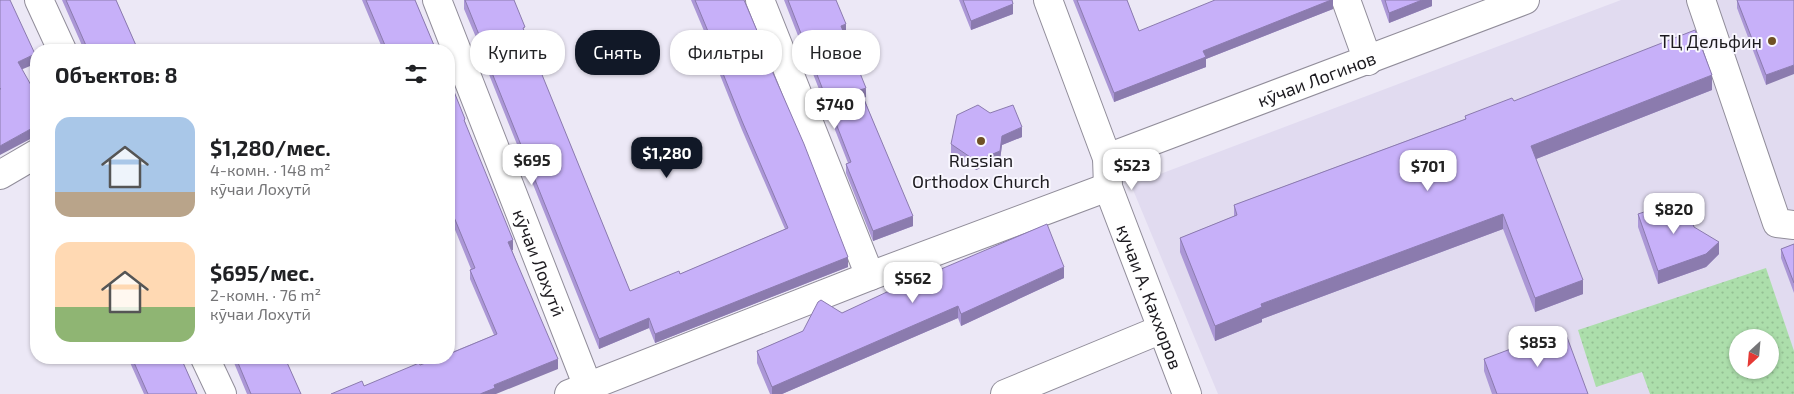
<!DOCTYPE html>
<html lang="ru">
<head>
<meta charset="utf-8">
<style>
	:root { --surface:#fff; --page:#f2f2f2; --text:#202124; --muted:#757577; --accent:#111827 }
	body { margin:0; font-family:"Exo 2",sans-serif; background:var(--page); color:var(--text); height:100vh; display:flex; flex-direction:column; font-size:19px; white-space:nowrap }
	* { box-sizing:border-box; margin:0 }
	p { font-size:16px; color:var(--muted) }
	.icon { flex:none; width:28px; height:28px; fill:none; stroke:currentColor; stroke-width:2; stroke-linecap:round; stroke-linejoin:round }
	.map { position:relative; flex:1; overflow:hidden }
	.sheet { position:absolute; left:30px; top:44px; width:425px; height:320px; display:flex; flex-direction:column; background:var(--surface); border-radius:20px; box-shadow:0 1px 4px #0004 }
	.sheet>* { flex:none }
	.hud { position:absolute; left:470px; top:30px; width:475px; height:45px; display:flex; gap:10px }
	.needle { width:32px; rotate:206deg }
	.controls { position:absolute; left:1729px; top:329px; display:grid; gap:10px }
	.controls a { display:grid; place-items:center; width:50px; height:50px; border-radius:50%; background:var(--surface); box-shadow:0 1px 4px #0004; font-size:25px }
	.price { position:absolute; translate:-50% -42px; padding:0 11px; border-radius:10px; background:#fff; color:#222; font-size:16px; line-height:32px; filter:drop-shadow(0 1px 2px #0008) }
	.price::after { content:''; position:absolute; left:50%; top:30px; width:15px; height:11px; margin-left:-8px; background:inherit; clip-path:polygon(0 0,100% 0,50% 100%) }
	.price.active { background:var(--accent); color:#fff }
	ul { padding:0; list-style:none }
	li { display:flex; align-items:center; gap:15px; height:125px; padding:0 25px }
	li span { display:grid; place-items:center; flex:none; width:140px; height:100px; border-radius:15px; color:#555 }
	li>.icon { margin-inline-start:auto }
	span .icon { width:60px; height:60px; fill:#fffc; stroke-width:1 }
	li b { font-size:21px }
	h2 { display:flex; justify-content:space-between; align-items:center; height:60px; padding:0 25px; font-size:21px }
	.pill { padding:0 18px; border-radius:20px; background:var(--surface); box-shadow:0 1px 4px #0004; font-size:18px; line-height:45px }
	.pill.active { background:var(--accent); color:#fff }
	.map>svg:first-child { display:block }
	.built { fill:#e1dbf0; fill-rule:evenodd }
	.grass { fill:url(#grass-dots); fill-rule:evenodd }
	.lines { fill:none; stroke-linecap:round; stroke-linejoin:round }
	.minor-casing { stroke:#918d9a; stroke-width:30 }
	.minor { stroke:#fff; stroke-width:28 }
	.wall { fill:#ab97d6 }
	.shaded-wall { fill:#8b7bae }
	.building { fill:#c7b0f9; stroke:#8b7bae }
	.poi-dot { fill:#6f5125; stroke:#f9f7ff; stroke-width:2 }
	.labels { text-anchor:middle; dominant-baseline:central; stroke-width:4; stroke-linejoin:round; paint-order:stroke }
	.poi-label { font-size:18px; fill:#1c1a1f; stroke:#f9f7ff; text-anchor:end }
	.street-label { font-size:18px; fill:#1c1a1f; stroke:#f9f7ff }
</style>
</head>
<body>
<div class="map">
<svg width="1794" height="394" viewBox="0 0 1794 394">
	<defs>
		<pattern id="grass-dots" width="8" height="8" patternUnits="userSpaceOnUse" patternTransform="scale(1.25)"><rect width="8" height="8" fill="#acdeab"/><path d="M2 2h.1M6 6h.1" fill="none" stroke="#93be93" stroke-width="1.8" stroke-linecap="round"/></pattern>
	</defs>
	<rect width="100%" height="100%" fill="#ece8f6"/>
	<path class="built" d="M1621,0H1794V394H1218L1131,185ZM1738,338H1770V370H1738Z"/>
	<path class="grass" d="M1766,268L1794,351V394H1650L1642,372L1596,387L1578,330ZM1738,338H1770V370H1738Z"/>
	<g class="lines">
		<g class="minor-casing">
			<g id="minor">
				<path d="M39,0L62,50"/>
				<path id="s1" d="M437,0L588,387"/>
				<path d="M760,0L870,276"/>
				<path id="s2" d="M1048,0L1107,158L1108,187L1187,394"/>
				<path d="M1346,0L1368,61"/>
				<path d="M1701,0L1777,223L1794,225"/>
				<path id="s3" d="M1107,158L1525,0"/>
				<path d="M0,175L36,154"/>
				<path d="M205,358L222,394"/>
				<path d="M569,394L870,276L1108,187"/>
				<path d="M1005,394L1162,329"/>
			</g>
		</g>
		<use href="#minor" class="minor"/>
	</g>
	<path class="wall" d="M62,0H116L138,50H84Z
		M362,0H415L436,50H383Z
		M464,0H514L525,34L630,291L680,274L785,229L742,130L720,75V69L691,0H744L758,38L848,267L655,343L649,328L599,349L486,67V61L464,9Z
		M784,0H836L846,34L844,35L866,97L864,98L913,226L873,241L846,173V164L848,163Z
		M959,0H1012L1013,14L971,30Z
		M1073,0H1127L1139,31L1333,0V9L1206,59V67L1114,102Z
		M1381,0H1432V6L1389,23Z
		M1737,0H1794L1766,85L1737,8Z
		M449,79L513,250H512L558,369L364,386L420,365L494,335L470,279V270L471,269L449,215Z
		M1712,90L1536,159L1583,294L1535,312L1503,229L1262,319V322L1215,341L1180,252V238L1234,216V205L1465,119V116L1514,101Z
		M990,113L1022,137L1002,145L1000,160L976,170L951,154V144Z
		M1638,214L1694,227L1719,254L1706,267L1658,284L1638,227Z
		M1794,244V293L1781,258V249Z
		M920,278H1064L961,326L958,318L782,394H770L757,363V351L803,331L842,313Z
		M128,358H181L197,394H144Z
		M232,358H285L301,394H247Z
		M1484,359L1588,394H1492L1484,371Z"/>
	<path class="shaded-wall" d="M1331,0H1333V9L1206,59V67L1114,102V93L1203,51Z
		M1422,0H1432V6L1389,23V13Z
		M1013,4V14L971,30V21Z
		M846,24V34L841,36V26Z
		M35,54V64L18,71V62Z
		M1794,65V74L1766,85V75Z
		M1712,75V90L1531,161V146Z
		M866,88V97L860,99V90Z
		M36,126V136L0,155V146Z
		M1022,127V137L1002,145L1000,160L976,170V161L1002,136Z
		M1503,214V229L1262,319V322L1215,341V326L1261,304Z
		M913,216V226L873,241V231Z
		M513,240V250L508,252V242Z
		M1719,242V254L1706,267L1658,284V271Z
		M848,257V267L655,343V334Z
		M1064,267V278L961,326V314Z
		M1583,280V294L1535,312V298Z
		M958,306V318L782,394H772V387Z
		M649,318V328L599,349V339Z
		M558,359V369L496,394H480L494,385Z"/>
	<path class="building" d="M0,0H10L35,54L18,62L36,94V126L0,146V89H1L0,88Z
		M66,0H116L138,50H88Z
		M366,0H415L436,50H387Z
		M465,0H514L525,27L523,28L630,291L679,271L680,274L788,228L742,121L720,66L722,65L695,0H744L758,33L756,34L804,144L848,257L655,334L649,318L599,339L486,58L488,57Z
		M788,0H836L846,24L841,26L866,88L860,90L913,216L873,231L846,164L851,162Z
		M963,0H1012L1013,4L971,21Z
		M1077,0H1127L1139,31L1215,0H1331L1203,51L1206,57L1114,93Z
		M1385,0H1422L1389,13Z
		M1737,0H1794V65L1766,75Z
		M1695,30L1712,75L1531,146L1583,280L1535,298L1503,214L1261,304L1262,307L1215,326L1180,238L1237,215L1234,205L1466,119L1465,116L1512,98L1514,101Z
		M449,79L465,119L464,120L513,240L508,242L558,359L494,385L495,388L480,394H331L362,381L364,386L419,363L420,365L439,358H449V354L497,334L470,270L475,268L449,205Z
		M978,105L990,113L1013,105L1022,127L1002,136L1000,151L976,161L951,144L957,115Z
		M1683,199L1694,227L1719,242L1706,254L1658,271L1638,214Z
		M1047,224L1064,267L961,314L958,306L772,387L757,351L803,331L818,302L821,300L842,313L904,284L911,273L920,278Z
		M1794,244V283L1781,249Z
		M1564,329L1588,394H1497L1484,359Z
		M132,358H181L197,394H148Z
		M236,358H285L301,394H251Z"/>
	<g class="poi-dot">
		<circle cx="1772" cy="41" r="5"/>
		<circle cx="981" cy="141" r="5"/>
	</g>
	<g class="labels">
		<g class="poi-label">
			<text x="1762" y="41">ТЦ Дельфин</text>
			<text x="981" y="160" text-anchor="middle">Russian<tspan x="981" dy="21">Orthodox Church</tspan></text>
		</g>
		<g class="street-label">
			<text stroke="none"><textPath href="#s3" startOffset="224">кӯчаи Логинов</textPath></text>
			<text stroke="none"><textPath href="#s1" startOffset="282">кӯчаи Лохутӣ</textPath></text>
			<text stroke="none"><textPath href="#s2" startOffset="315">кучаи А. Каххоров</textPath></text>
		</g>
	</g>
</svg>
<div class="controls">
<a><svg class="needle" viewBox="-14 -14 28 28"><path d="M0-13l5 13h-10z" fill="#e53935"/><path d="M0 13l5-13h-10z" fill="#757577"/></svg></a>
</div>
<b class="price" style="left:835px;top:130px">$740</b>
<b class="price active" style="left:667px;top:179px">$1,280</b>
<b class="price" style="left:532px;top:186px">$695</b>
<b class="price" style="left:1132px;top:191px">$523</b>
<b class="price" style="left:1428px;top:192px">$701</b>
<b class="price" style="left:1674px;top:235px">$820</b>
<b class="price" style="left:913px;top:304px">$562</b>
<b class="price" style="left:1538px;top:368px">$853</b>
<div class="hud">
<a class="pill">Купить</a>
<a class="pill active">Снять</a>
<a class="pill">Фильтры</a>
<a class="pill">Новое</a>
</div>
<section class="sheet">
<h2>Объектов: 8<svg class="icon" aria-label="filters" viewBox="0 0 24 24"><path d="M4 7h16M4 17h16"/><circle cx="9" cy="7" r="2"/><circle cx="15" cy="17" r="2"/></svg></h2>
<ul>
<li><span style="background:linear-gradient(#a9c7e8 75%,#b9a48a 0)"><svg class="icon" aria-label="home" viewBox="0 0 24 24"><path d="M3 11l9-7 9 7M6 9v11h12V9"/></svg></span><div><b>$1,280/мес.</b><p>4-комн. · 148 m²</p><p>кӯчаи Лохутӣ</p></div></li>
<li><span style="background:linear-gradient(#ffd9b3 65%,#8fb573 0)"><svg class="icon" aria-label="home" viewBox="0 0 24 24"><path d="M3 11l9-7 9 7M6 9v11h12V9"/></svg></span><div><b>$695/мес.</b><p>2-комн. · 76 m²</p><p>кӯчаи Лохутӣ</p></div></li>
</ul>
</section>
</div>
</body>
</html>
